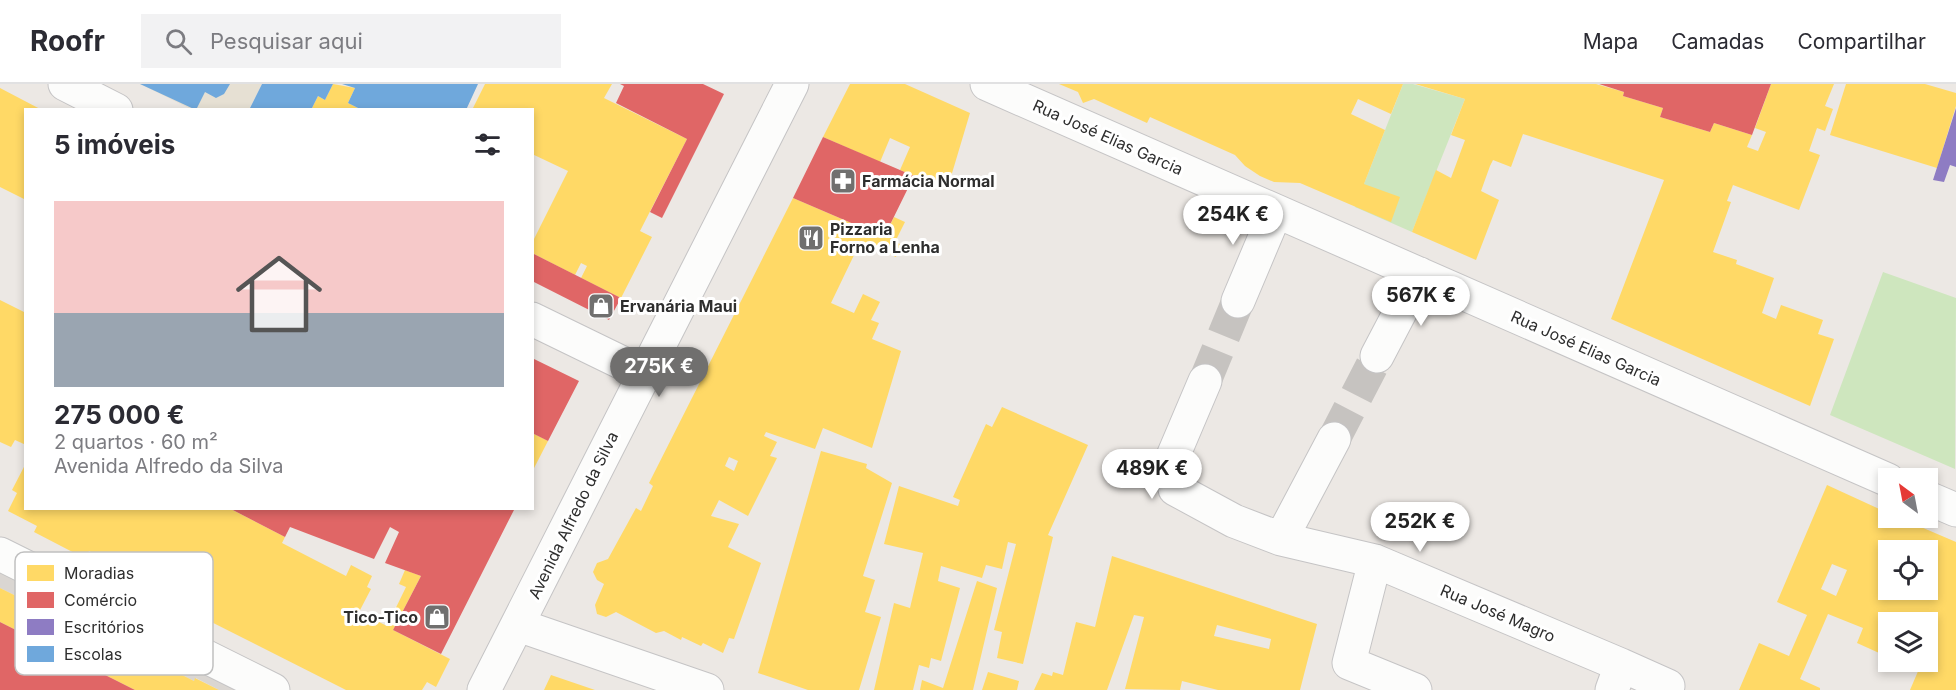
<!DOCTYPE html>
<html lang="pt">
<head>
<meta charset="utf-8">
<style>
	:root { --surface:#fff; --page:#f2f2f3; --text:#2b2b33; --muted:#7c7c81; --line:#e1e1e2; --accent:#706f6e }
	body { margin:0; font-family:Inter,sans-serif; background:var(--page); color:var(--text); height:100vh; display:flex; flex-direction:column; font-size:22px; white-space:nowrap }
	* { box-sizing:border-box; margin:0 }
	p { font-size:20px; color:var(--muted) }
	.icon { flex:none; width:33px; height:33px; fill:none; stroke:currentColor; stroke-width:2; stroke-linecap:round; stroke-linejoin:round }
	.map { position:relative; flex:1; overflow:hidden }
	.sheet { position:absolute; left:24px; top:24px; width:510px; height:402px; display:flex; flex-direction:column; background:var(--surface); border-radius:0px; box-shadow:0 3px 9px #0003 }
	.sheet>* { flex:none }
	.needle { width:39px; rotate:328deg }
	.controls { position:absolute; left:1878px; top:384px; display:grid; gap:12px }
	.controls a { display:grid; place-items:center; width:60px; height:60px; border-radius:0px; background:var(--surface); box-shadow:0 3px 9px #0003; font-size:30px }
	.price { position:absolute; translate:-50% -51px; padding:0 14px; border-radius:21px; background:#fff; color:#222; font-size:20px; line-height:39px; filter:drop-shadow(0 2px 3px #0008) }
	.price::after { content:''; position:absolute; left:50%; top:36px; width:18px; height:14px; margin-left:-9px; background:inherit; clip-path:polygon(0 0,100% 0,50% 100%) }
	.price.on { background:var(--accent); color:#fff }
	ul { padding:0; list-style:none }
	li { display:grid; align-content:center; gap:12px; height:318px; padding:0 30px }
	li span { display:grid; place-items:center; height:186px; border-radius:0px; color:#555 }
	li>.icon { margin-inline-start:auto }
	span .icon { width:108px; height:108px; fill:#fffc; stroke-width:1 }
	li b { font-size:26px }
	h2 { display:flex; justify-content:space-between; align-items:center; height:72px; padding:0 30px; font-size:26px }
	header { display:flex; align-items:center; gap:36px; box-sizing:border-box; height:84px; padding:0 30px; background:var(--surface); border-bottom:2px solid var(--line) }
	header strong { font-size:28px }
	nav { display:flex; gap:33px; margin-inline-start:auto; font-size:21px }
	.search { width:420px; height:54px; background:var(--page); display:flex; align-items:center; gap:15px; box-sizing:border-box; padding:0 21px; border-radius:0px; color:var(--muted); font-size:22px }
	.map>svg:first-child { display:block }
	.education { fill:#e6e0d3 }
	.green { fill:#cee6be }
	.plaza { fill:#dad6d2 }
	.homes { fill:#ffd966; fill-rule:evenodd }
	.shops { fill:#e06666 }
	.offices { fill:#8e7cc3 }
	.schools { fill:#6fa8dc }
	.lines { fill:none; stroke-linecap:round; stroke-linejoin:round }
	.minor-tunnel { stroke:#c6c3c0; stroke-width:33; stroke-dasharray:33 16; stroke-linecap:butt }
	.minor-casing { stroke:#c5c4c5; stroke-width:35 }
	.minor { stroke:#fcfcfb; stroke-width:33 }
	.labels { text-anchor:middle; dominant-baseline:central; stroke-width:6; stroke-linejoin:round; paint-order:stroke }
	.street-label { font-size:16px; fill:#2e2e2e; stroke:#fff }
	.poi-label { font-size:16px; font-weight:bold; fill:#2e2e2e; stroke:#fff; text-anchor:start }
	.key { fill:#fff; stroke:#c0c0c0; stroke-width:1.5 }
	.key-label { font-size:16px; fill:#2e2e2e }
</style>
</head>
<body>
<header>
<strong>Roofr</strong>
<div class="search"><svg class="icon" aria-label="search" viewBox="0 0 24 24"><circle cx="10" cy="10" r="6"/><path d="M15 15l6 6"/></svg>Pesquisar aqui</div>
<nav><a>Mapa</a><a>Camadas</a><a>Compartilhar</a></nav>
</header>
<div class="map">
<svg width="1956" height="606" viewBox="0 0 1956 606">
	<rect width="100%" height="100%" fill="#ece8e4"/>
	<path class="education" d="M140,0H262L249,26L191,25Z"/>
	<path class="green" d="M1403,0H1413L1465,15L1412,148L1355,123Z
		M1883,188L1956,214L1955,385L1830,331Z"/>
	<path class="plaza" d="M0,483L245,606H219L196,594L194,597L86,542L83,545L0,504Z"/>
	<path class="homes" d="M333,0L355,4L348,19L362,26H311L318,12L325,16Z
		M485,0H612L604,14L687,55L640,147L652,153L621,214L581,194L587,182L581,179L575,191L532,169V159L568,87L532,70V26H472Z
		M850,0H905L970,29L947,106L900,86L910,63L890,54L880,78L823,53Z
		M1059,0H1403L1391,30L1358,15L1351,30L1385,46L1364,100L1400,113L1391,138L1300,99L1274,98L1260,92L1245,82L1235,71L1150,33L1147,39L1094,15L1083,19L1078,8Z
		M1415,0H1596L1624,8L1623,12L1663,24L1660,33L1710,48L1714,39L1752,51L1747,63L1758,67L1766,48L1755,44L1771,0H1834L1825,22L1833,25L1825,47L1817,44L1809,67L1820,71L1799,126L1733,101L1727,117L1731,118L1713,168L1737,176L1736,180L1774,194L1762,229L1776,235L1781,221L1823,236L1818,250L1834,255L1810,322L1611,235L1664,96L1523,50L1511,83L1493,76L1490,82L1481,107L1499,116L1476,176L1412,148L1436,86L1451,94L1465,56L1451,51L1465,15Z
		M1846,0H1925L1956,9V22L1937,84L1830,51Z
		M0,4L42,26H26V116L0,103Z
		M793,114L884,153L894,133L905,138L895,158L900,160L896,173L870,162L866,170L856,167L831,219L854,229L863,210L880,218L871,236L879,239L872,255L901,267L872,364L823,344L815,365L766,348L764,352L777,358L770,372L777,374L748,432L719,416L711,432L739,440L728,463L761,479L734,555L729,554L723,569L703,559L701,562L682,553L681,556L664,547L656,549L616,528L606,533L597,530L595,521L604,500L597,496L593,488L597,479L608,475L636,424L641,427L653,402L649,399ZM729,373L738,377L734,387L725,382Z
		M0,216L26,229V361L15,356L11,363L0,358Z
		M1002,323L1088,361L1048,451L1053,453L1023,580L997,574L1002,548L994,546L1016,460L1008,458L1002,485L986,481L982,494L941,482L938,497L960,504L941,577L931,574L929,584L919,581L913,606H874L894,519L910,524L923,469L884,460L899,402L958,422L960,416L953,413L986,340L992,343Z
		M532,349L548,357L532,388Z
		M821,367L867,380L866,384L892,399L863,492L875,496L865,528L881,533L859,606H808L758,589Z
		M26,379V424H229L285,453L282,459L346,492L351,481L372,492L367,503L371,505L359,528L387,542L406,503L399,500L405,486L421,492L393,546L450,575L436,603L427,598L422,606H346L114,489L117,482L89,467L86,475L34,448L37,442L8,427L17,409L12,406Z
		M1827,401L1888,429V434H1900L1956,458V606H1910L1922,578H1928L1930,558L1928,557V538L1907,529L1903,538H1888V573L1857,559L1863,544L1828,530L1800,595L1820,604V606H1739L1759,559L1789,572L1807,531L1777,518ZM1888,466H1928V506H1888ZM1832,480L1847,486L1836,512L1821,505Z
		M1112,472L1317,540L1300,606H1218L1182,597L1180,606L1125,605L1144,533L1134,531L1107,606H1034L1042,589L1052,592L1053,588L1063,591L1076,538L1095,543ZM1217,541L1271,555L1269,565L1214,552Z
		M977,497L997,504L973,606H920L922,596L943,604Z
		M0,504L83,545L86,542L194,597L195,594L219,606H135L0,538Z
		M988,588L1019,597L1017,606H982Z
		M551,591L595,606H544Z"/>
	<path class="shops" d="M620,0H703L724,10L662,134L650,128L687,55L616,19L624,2Z
		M1599,0H1771L1752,51L1714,39L1710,48L1660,33L1663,24L1623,12L1624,8Z
		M823,53L914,92L884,153L793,114Z
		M532,169L621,214L609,236L532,197Z
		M532,274L579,297L548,357L532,349Z
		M229,424H515L441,570L393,546L421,492L385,479L399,448L390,443L374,475L290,443L285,453Z
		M0,538L135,606H0Z"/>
	<path class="offices" d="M1956,24V83L1950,81L1944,98L1933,96Z"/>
	<path class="schools" d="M140,0H230L224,10L216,14L205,8L196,26Z
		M262,0H333L325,16L318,12L311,26H249Z
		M342,0H478L466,26H362L348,19L355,4Z"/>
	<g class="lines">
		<path class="minor-tunnel" d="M1205,297L1238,217
			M1334,355L1377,272"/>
		<g class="minor-casing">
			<path id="minor" d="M65,0L116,26
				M987,0L1888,396
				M1238,217L1276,127
				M532,235L643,289
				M1377,272L1420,190
				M1205,297L1171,377L1175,405L1234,437L1281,455L1375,477
				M1928,414L1956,426
				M1281,455L1334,355
				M0,470L273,606
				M518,541L707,606
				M1621,581L1668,602
				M484,606L792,0
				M1415,606L1349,579L1375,477L1621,581L1612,606"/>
		</g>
		<use href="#minor" class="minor"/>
	</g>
	<defs>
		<g id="pharmacy-square" transform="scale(1.35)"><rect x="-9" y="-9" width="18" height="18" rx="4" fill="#706f6e" stroke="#fff"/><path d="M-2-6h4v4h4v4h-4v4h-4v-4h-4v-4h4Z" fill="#fff"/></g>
		<g id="restaurant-square" transform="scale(1.35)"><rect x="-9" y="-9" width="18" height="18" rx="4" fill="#706f6e" stroke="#fff"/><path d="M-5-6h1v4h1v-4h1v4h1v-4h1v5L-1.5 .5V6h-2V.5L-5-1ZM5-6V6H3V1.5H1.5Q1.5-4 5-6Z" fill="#fff"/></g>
		<g id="shop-square" transform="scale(1.35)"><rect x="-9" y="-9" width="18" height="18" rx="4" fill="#706f6e" stroke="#fff"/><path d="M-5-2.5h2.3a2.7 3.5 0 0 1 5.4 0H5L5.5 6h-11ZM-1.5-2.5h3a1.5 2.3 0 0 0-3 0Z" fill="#fff"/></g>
	</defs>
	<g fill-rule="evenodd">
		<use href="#pharmacy-square" x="843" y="97"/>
		<use href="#restaurant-square" x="811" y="154"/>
		<use href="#shop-square" x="601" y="222"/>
		<use href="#shop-square" x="437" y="533"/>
	</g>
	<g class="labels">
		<g class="street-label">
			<text transform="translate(1108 53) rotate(24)">Rua José Elias Garcia</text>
			<text transform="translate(1586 264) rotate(24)">Rua José Elias Garcia</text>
			<text transform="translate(573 431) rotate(-64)">Avenida Alfredo da Silva</text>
			<text transform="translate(1498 529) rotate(23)">Rua José Magro</text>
		</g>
		<g class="poi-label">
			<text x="862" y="97">Farmácia Normal</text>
			<text x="830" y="145">Pizzaria<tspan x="830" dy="18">Forno a Lenha</tspan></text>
			<text x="620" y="222">Ervanária Maui</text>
			<text x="418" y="533" text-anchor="end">Tico-Tico</text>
		</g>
	</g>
	<rect x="15" y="468" width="198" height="123" rx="9" class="key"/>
	<rect x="27" y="481" width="27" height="16" fill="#ffd966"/>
	<rect x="27" y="508" width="27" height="16" fill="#e06666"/>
	<rect x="27" y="535" width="27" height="16" fill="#8e7cc3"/>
	<rect x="27" y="562" width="27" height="16" fill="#6fa8dc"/>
	<g class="key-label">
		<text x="64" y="495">Moradias</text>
		<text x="64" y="522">Comércio</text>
		<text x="64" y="549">Escritórios</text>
		<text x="64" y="576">Escolas</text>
	</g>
</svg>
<div class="controls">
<a><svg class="needle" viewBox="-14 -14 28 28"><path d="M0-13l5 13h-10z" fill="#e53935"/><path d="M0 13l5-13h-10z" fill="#7c7c81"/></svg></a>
<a><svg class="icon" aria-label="locate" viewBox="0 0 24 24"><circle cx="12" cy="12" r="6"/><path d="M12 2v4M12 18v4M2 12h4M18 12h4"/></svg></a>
<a><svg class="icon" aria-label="layers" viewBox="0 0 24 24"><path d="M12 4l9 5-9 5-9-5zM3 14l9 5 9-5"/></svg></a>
</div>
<b class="price" style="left:1233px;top:162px">254K €</b>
<b class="price" style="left:1421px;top:243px">567K €</b>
<b class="price on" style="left:659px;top:314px">275K €</b>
<b class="price" style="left:1152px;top:416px">489K €</b>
<b class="price" style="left:1420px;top:469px">252K €</b>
<section class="sheet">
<h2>5 imóveis<svg class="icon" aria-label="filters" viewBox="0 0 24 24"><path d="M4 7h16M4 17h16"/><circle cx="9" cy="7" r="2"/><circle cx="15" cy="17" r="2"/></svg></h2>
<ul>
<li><span style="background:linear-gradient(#f6c9c9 60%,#9aa5b1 0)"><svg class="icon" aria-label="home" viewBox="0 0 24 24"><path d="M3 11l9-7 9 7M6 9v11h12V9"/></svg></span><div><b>275 000 €</b><p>2 quartos · 60 m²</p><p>Avenida Alfredo da Silva</p></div></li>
</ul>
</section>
</div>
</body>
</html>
